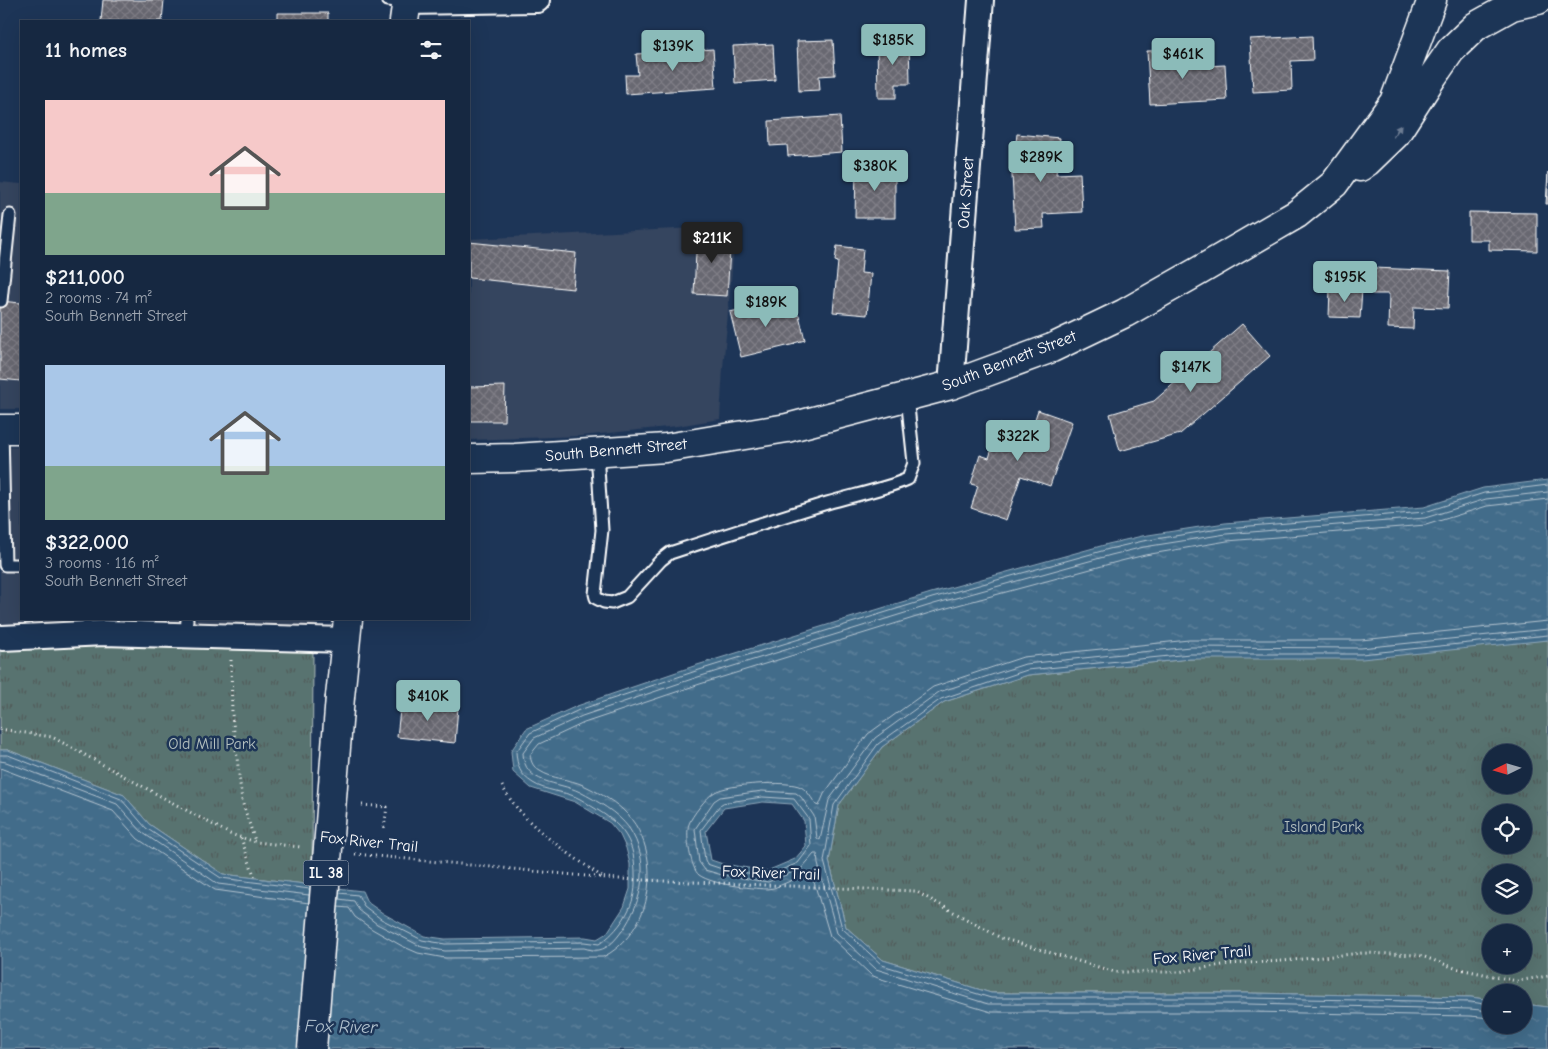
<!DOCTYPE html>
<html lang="en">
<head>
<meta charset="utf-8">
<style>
	:root { --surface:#162841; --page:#23344c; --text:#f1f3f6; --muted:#9ea6b1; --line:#35445a; --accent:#8bbbb9 }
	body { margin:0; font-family:"Comic Neue",sans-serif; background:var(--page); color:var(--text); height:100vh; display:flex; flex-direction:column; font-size:19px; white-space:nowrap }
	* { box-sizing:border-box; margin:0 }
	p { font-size:16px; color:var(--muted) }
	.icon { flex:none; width:28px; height:28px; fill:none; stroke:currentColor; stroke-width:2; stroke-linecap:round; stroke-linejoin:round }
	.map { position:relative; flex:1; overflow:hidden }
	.side { position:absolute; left:20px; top:20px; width:450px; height:600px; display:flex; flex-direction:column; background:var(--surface); border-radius:0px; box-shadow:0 5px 20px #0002,0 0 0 1px var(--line) }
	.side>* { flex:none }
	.needle { width:32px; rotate:265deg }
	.tools { position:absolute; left:1482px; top:744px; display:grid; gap:10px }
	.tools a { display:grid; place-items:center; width:50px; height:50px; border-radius:50%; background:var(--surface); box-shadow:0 5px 20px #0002,0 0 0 1px var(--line); font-size:25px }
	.price { position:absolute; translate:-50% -42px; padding:0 11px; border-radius:5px; background:var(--accent); color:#111; font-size:16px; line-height:32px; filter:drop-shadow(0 1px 2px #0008) }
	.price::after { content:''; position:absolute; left:50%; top:30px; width:15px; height:11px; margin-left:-8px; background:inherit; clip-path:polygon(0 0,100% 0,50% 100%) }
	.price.on { background:#222; color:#fff }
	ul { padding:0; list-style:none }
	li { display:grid; align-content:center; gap:10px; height:265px; padding:0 25px }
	li span { display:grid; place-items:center; height:155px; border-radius:0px; color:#555 }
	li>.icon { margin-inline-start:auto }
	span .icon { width:90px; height:90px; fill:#fffc; stroke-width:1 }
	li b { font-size:21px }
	h2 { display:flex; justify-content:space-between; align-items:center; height:60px; padding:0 25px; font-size:21px }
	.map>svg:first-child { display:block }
	.built { fill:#34445f }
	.park { fill:url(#park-tufts); stroke:#acb9b8; fill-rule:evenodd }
	.water { fill:url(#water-ripples); stroke:#8ea7b9; fill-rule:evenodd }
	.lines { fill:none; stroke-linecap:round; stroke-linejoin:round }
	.shore { stroke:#b4c4d0; stroke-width:1 }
	.building { fill:url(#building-cross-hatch); stroke:#fff }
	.service-casing { stroke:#fff; stroke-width:15 }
	.minor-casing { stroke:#fff; stroke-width:28 }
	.secondary-casing { stroke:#fff; stroke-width:31 }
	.primary-casing { stroke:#fff; stroke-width:31 }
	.path { stroke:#fff; stroke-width:3; stroke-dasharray:1 4; stroke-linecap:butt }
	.service { stroke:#1d3557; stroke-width:11 }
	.minor { stroke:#1d3557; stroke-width:24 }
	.secondary { stroke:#1d3557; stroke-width:28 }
	.primary { stroke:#1d3557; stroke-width:28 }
	.primary-bridge-casing { stroke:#fff; stroke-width:31; stroke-linecap:butt }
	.primary-bridge { stroke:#1d3557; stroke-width:28 }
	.oneway { fill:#6c7c92 }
	.labels { text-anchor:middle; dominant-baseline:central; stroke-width:5; stroke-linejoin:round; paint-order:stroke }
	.shield { fill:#1d3557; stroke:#bbc2cd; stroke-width:1 }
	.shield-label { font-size:15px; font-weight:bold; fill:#fff }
	.street-label { font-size:16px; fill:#fff; stroke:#1d3557 }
	.park-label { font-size:16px; fill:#b4c0bf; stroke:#1d3557 }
	.water-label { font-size:18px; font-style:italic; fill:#b4c4d0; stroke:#1d3557 }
</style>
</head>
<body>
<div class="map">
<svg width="1548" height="1049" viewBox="0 0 1548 1049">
	<defs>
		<pattern id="park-tufts" width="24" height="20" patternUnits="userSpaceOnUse" patternTransform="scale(1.25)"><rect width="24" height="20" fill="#587370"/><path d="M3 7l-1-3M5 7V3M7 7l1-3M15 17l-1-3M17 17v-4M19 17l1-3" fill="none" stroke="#515c5a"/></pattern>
		<pattern id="water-ripples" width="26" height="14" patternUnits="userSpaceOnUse" patternTransform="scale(1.25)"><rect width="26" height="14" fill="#436c8a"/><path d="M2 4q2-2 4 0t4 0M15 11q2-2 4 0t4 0" fill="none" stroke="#5f829c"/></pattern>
		<pattern id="building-cross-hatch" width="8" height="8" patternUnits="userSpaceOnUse" patternTransform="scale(1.25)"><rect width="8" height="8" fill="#686771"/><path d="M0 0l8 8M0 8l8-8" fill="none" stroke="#7f7e86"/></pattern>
	</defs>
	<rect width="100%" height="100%" fill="#1d3557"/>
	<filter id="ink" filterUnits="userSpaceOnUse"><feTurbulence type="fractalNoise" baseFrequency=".02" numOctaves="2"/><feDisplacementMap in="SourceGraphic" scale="10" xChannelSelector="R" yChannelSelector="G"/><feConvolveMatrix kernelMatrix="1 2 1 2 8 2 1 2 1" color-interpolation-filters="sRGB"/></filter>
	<g filter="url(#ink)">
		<path class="built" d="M0,182L21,184V409H0Z
			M736,226L723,368L720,419L677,426L581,436L469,440V239Z
			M0,447H21V619H316L313,647L0,646Z"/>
		<path class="park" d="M104,639L313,647L312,885L223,874L149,824L124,795L8,750H0V646Z
			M1548,640V1007L1524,1004V992H1491V1000L1471,997L1248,993H991L883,960L846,927L829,861L839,805L882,747L944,702L1028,675L1190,659ZM1491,752H1524V785H1491ZM1491,812H1524V845H1491ZM1491,872H1524V905H1491ZM1491,932H1524V965H1491Z"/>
		<path class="water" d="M1548,480V640L1362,659H1190L1028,675L944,702L882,747L839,805L829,861L846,927L883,960L991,993H1248L1471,997L1491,1000V1025H1524V1004L1548,1007V1049H0V750H8L124,795L149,824L223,874L362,891L367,902L384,914L424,936L445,939L585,937L597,939L607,933L624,907L630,889V864L626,848L620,835L610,823L575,802L531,788L513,772L511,751L526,729L577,706L694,666L931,593L1108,544L1142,536L1225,523L1424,507L1483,488ZM763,802L792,804L804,821L806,846L795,859L767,871L723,864L711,860L706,831L724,808Z"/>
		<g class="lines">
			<path class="shore" d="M0,755H8L121,799L146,828L221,878L310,889
				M0,761L6,762L117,804L143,833L218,884L309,895
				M0,768L113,811L138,839L215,890L309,903
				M763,797L794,799L809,819L811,846L798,863L767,876L722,869L707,864L705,860L701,830L720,805L723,803Z
				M339,893L358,895L364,906L381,919L422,940L445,944L584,942L599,944C618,932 635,907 635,884C636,847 629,829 596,809C589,805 583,800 576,797C563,791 545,791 533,783C520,775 517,766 516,752L530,733L579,710L696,671L932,598L1109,549L1143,541L1225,528L1425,512L1484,493L1548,485
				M339,899L354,901L359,910L377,924L422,947L445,951L584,948C588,949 594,951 599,950C609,948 616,939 622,931C643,902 651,860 629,828C617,812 597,801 580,792C558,781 524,785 523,753L534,738L582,716L698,677L934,604L1111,555L1144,547L1226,534L1425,518L1486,499L1548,492
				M338,907L349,908L355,917L372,929L402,946L418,953L445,958L603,957C622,948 637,928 644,908C654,875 650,834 622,809C612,800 596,791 583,785C570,779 552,779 540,771C533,767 531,762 530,755L539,744L584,723L700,684L936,611L1113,563L1145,555L1227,541L1426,525L1487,506L1548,499
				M1491,1005L1471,1002L1248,998H991L882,965L842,928L824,861L834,805L878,744L941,699L1027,670L1190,654H1361L1548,635
				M1491,1011L1470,1009L1248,1004H988L876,969L837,933L818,864L817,854H814L801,869L768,882L722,875L705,870L699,862L695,829L714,801L720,797L762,791L796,793L801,797L814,816L817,838L820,840L829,800L875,738L939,692L1025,664L1190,647L1361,648L1548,629
				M1491,1018L1470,1016L1248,1012H991L878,978L871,975L830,936L811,872L774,888L767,889C750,888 713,885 699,875C691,869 685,835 689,824C691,817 707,796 715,792C728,784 788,780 801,787C808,791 812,799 816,805L819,806L824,794L868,734L933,687L1023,657L1189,640H1361L1548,621"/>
		</g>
		<path class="building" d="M103,0H164L162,21H101Z
			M278,13H328V21H278Z
			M1312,36L1313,60L1291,61L1292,90L1253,92L1250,39Z
			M909,38L910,84H896V98H878L877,39Z
			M833,40L835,75L819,76L820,90L799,91L797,41Z
			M773,44L775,80L735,83L733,46Z
			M713,49L716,88L626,94L625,75H638L636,54Z
			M1185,50L1186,67L1225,65L1227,100L1150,104L1147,51Z
			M840,116L842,152L788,156L787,145L770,146L769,121Z
			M1017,134L1060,138L1056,174L1080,173L1082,212L1043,214L1044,228L1015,229L1012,175Z
			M856,166L895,167V218H855Z
			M1548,172V204H1546Z
			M1469,212L1537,213V251L1489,250V240H1469Z
			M697,232L731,234L727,296L694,294Z
			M469,242L576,253L573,289L469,278Z
			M837,246L863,249L861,273L871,274L867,315L833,312L838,262L835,261Z
			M1373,268L1450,271L1448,308L1414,307L1413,329L1388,328L1389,294H1372Z
			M1330,288L1362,289L1360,318L1329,317Z
			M785,299L789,317L799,315L805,340L794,343L795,344L741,357L730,312Z
			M0,301L21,303V381L0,379Z
			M1242,324L1270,356L1180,434L1120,451L1110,414L1154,401Z
			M505,386L504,421H469V387Z
			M1038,410L1072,422L1050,486L1021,476L1006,520L971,508L978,486L971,484L980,455L989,458L1000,424L1030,434Z
			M401,701L458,707L455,743L397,737Z"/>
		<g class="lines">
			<g class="service-casing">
				<path id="service" d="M388,0L406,2
					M1,301L10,215
					M2,429L5,565H21
					M597,452L602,530L595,594L596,598L604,602L612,603L627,597L661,560L670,553C722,536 775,519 827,503C854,495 882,490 908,479L914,463L907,397
					M186,635L187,619"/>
			</g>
			<g class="minor-casing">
				<path id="minor" d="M406,2L537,0
					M951,385L981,0
					M2,638L104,633L346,640"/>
			</g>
			<g class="secondary-casing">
				<path id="secondary" d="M1360,167L1367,162L1395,135L1433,76L1451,50L1476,26L1512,6L1538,0
					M0,429H21
					M469,459L515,458L666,448L787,428L951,385L1052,348L1125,313L1199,271L1297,214L1334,184L1394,102L1432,0"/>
			</g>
			<g class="primary-casing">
				<path id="primary" d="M404,21L407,0
					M340,697L348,619"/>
			</g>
			<path class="path" d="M231,660L232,714L242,801L255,841
				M0,729L52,737L230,834L256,842L301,847
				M502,786C524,826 566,851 602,877
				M362,805L387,807L384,828
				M241,838L255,878
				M355,854L617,879L915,891L1001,938L1115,972H1178L1229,964L1283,961L1362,953L1419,955L1455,968L1517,981L1548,976"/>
			<use href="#service" class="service"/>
			<use href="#minor" class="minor"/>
			<use href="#secondary" class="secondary"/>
			<use href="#primary" class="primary"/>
			<g class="primary-bridge-casing">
				<path id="primary-bridge" d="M312,1049L340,697"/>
			</g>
			<use href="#primary-bridge" class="primary-bridge"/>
		</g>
		<defs><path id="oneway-solid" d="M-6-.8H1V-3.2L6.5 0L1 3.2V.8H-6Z" transform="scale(1.25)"/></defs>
		<use class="oneway" href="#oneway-solid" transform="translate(1397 131) rotate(-55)"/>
	</g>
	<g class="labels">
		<rect class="shield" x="303.5" y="860.5" width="45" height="25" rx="4"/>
		<g class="shield-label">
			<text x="326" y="873">IL 38</text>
		</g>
		<g class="street-label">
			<text transform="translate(966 193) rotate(-86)">Oak Street</text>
			<text transform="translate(1009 361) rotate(-21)">South Bennett Street</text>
			<text transform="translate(616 450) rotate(-5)">South Bennett Street</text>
			<text transform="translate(369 842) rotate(6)">Fox River Trail</text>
			<text transform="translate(771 873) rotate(2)">Fox River Trail</text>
			<text transform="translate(1202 955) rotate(-5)">Fox River Trail</text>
		</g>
		<g class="park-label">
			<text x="212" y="744">Old Mill Park</text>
			<text x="1323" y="827">Island Park</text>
		</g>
		<g class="water-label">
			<text transform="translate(341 1027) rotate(1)">Fox River</text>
		</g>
	</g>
</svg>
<div class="tools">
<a><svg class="needle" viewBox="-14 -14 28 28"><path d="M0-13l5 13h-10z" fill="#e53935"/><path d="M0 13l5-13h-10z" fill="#9ea6b1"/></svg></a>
<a><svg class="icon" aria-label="locate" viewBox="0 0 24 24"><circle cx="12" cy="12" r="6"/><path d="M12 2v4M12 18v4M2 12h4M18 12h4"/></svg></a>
<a><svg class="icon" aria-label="layers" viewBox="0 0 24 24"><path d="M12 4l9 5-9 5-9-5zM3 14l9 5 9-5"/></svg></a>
<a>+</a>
<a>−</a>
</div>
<b class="price" style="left:893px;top:66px">$185K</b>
<b class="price" style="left:673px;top:72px">$139K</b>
<b class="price" style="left:1183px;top:80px">$461K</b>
<b class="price" style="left:1041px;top:183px">$289K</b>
<b class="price" style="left:875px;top:192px">$380K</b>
<b class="price on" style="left:712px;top:264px">$211K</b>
<b class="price" style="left:1345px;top:303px">$195K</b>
<b class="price" style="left:766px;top:328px">$189K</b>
<b class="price" style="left:1191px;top:393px">$147K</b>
<b class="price" style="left:1018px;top:462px">$322K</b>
<b class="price" style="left:428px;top:722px">$410K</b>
<section class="side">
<h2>11 homes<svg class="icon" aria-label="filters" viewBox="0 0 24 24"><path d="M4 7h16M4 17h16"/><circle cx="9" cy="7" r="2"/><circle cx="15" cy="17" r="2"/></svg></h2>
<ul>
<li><span style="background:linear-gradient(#f6c9c9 60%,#7fa58c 0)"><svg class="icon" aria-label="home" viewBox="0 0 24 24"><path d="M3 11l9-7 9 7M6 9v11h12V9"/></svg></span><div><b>$211,000</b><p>2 rooms · 74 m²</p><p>South Bennett Street</p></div></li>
<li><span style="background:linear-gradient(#a9c7e8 65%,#7fa58c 0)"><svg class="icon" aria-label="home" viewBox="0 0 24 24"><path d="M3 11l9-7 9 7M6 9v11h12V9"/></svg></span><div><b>$322,000</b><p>3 rooms · 116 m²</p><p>South Bennett Street</p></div></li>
</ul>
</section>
</div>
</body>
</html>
